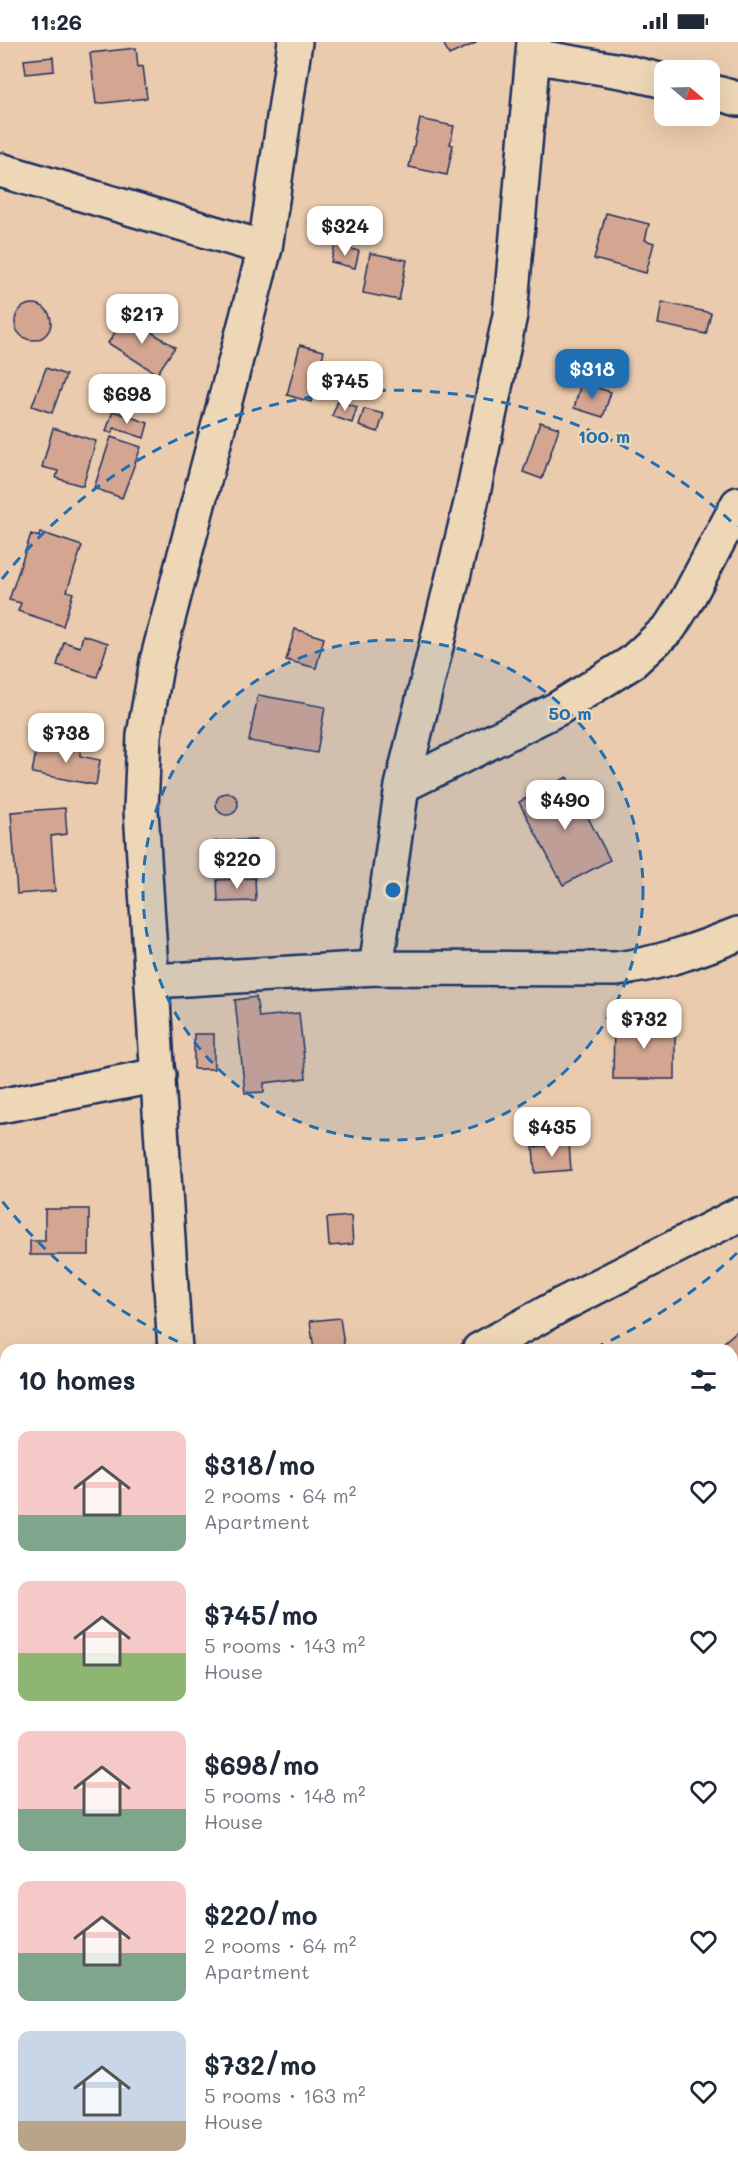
<!DOCTYPE html>
<html lang="en">
<head>
<meta charset="utf-8">
<style>
	:root { --surface:#fff; --page:#f6f6f7; --text:#1f2937; --muted:#747a83; --accent:#1f6fb2 }
	body { margin:0; font-family:Mali,sans-serif; background:var(--page); color:var(--text); height:100vh; display:flex; flex-direction:column; font-size:22px; white-space:nowrap }
	* { box-sizing:border-box; margin:0 }
	p { font-size:20px; color:var(--muted) }
	.icon { flex:none; width:33px; height:33px; fill:none; stroke:currentColor; stroke-width:2; stroke-linecap:round; stroke-linejoin:round }
	.map { position:relative; flex:1; overflow:hidden }
	.panel { position:absolute; left:0px; top:1302px; width:738px; height:836px; display:flex; flex-direction:column; background:var(--surface); border-radius:18px 18px 0 0; box-shadow:0 6px 24px #0002 }
	.panel>* { flex:none }
	.needle { width:39px; rotate:109deg }
	.fabs { position:absolute; left:654px; top:18px; display:grid; gap:12px }
	.fabs a { display:grid; place-items:center; width:66px; height:66px; border-radius:12px; background:var(--surface); box-shadow:0 6px 24px #0002; font-size:30px }
	.price { position:absolute; translate:-50% -51px; padding:0 14px; border-radius:12px; background:#fff; color:#222; font-size:20px; line-height:39px; filter:drop-shadow(0 2px 3px #0008) }
	.price::after { content:''; position:absolute; left:50%; top:36px; width:18px; height:14px; margin-left:-9px; background:inherit; clip-path:polygon(0 0,100% 0,50% 100%) }
	.price.current { background:var(--accent); color:#fff }
	ul { padding:0; list-style:none }
	li { display:flex; align-items:center; gap:18px; height:150px; padding:0 18px }
	li span { display:grid; place-items:center; flex:none; width:168px; height:120px; border-radius:12px; color:#555 }
	li>.icon { margin-inline-start:auto }
	span .icon { width:72px; height:72px; fill:#fffc; stroke-width:1 }
	li b { font-size:26px }
	h2 { display:flex; justify-content:space-between; align-items:center; height:72px; padding:0 18px; font-size:26px }
	.status { display:flex; justify-content:space-between; align-items:center; height:42px; padding:0 30px; background:var(--surface); direction:ltr }
	.status svg { height:16px; fill:currentColor }
	.map>svg:first-child { display:block }
	.building { fill:#d4a692; stroke:#1b2f5e; stroke-width:1.5 }
	.lines { fill:none; stroke-linecap:round; stroke-linejoin:round }
	.minor-casing { stroke:#1b2f5e; stroke-width:38 }
	.minor { stroke:#eed7b6; stroke-width:33 }
	.ring { fill:none; stroke:#1f6fb2; stroke-width:3; stroke-dasharray:10 8 }
	.centre { fill:#1f6fb2; stroke:#eed7b6; stroke-width:3 }
	.ring-label { font-size:18px; text-anchor:middle; font-weight:bold; fill:#1f6fb2; stroke:#eed7b6; stroke-width:5; stroke-linejoin:round; paint-order:stroke }
</style>
</head>
<body>
<div class="status"><b>11:26</b><svg viewBox="0 0 49 12"><path d="M0 12V9h3v3zM5 12V6h3v6zM10 12V3h3v9zM15 12V0h3v12zM26 1h20v11H26zM47 4h2v5h-2z"/></svg></div>
<div class="map">
<svg width="738" height="2137" viewBox="0 0 738 2137">
	<rect width="100%" height="100%" fill="#ebcbad"/>
	<filter id="ink" filterUnits="userSpaceOnUse"><feTurbulence type="fractalNoise" baseFrequency=".0167" numOctaves="2"/><feDisplacementMap in="SourceGraphic" scale="12" xChannelSelector="R" yChannelSelector="G"/><feConvolveMatrix kernelMatrix="1 2 1 2 8 2 1 2 1" color-interpolation-filters="sRGB"/></filter>
	<g filter="url(#ink)">
		<path class="building" d="M443,0H476V1L449,13Z
			M136,6L138,25L143,24L147,56L96,62L90,11Z
			M53,15L54,29L26,32L24,18Z
			M420,77L454,84L450,102L453,103L447,133L409,125Z
			M606,171L649,182L645,198L654,201L646,231L594,217Z
			M335,203L359,209L355,226L331,220Z
			M370,211L407,218L399,258L363,251Z
			M662,260L711,271L706,292L658,282Z
			M15 280a18 18 0 1 1 36 0a18 18 0 1 1-36 0Z
			M126,274L175,305L157,332L108,301Z
			M300,303L324,309L311,360L287,353Z
			M46,326L66,333L52,371L32,364Z
			M581,341L611,350L603,375L574,366Z
			M338,359L357,365L352,381L332,374Z
			M364,367L384,372L378,390L359,384Z
			M113,369L148,381L144,396L114,386L112,391L106,389Z
			M540,380L559,386L542,437L523,430Z
			M53,386L96,399L83,444L56,436L58,429L42,425Z
			M111,395L141,405L122,456L94,446Z
			M40,490L82,504L67,549L73,551L63,584L18,569L21,561L9,558L31,492L39,495Z
			M295,587L324,596L316,626L286,618Z
			M83,593L108,601L97,635L57,623L64,600L80,605Z
			M258,653L325,665L317,711L249,699Z
			M56,700L81,704L80,714L100,718L96,743L32,731L37,704L55,707Z
			M567,735L610,818L563,843L519,760Z
			M216 762a11 11 0 1 1 22 0a11 11 0 1 1-22 0Z
			M65,766L67,792L51,794L55,849L17,852L11,770Z
			M256,798L257,832L217,834L216,799Z
			M255,836L256,859L218,860L217,838Z
			M256,955L259,975L299,971L306,1036L264,1041V1050L245,1051L235,958Z
			M614,979H675V1037H613Z
			M194,992H214V1027H194Z
			M569,1102L571,1128L535,1131L533,1105Z
			M45,1167H89V1213H30V1199H45Z
			M351,1174L353,1202L329,1204L327,1176Z
			M340,1276L344,1303L314,1308L310,1279Z
			M738,1288V1363L732,1368V1308H715Z
			M5,1551L6,1577H4L0,1576V1553Z
			M6,1625V1655L2,1657L0,1652V1628Z
			M0,1762L6,1763V1798H0Z
			M732,1837H734L738,1844V1854L732,1857Z
			M127,2132H158L128,2137Z
			M195,2132H222L225,2137H192Z
			M389,2132H430L431,2137H390Z
			M445,2132H468L469,2137H446Z"/>
		<g class="lines">
			<g class="minor-casing">
				<path id="minor" d="M533,14L626,30L664,39
					M710,49L738,57
					M0,128L265,206
					M402,744L557,667L631,621L670,585L687,558L738,462
					M376,926L402,744L471,461L510,273L534,0
					M153,939L376,926L616,927C659,922 698,908 738,892
					M0,1064L159,1033
					M175,1308L141,768L144,693L157,619L265,206L295,0
					M479,1308L561,1263L738,1173
					M732,1620L738,1615
					M0,2014L6,2029
					M0,2056L6,2054
					M732,2062L738,2060
					M39,2132L40,2137
					M295,2132L296,2137
					M591,2137L601,2132"/>
			</g>
			<use href="#minor" class="minor"/>
		</g>
	</g>
	<circle cx="393" cy="848" r="250" fill="#1f6fb2" fill-opacity=".12"/>
	<g class="ring">
		<circle cx="393" cy="848" r="250"/>
		<path d="M737 1211A500 500 0 0 1 592 1307M194 1307A500 500 0 0 1 2 1159M2 537A500 500 0 0 1 737 485"/>
	</g>
	<circle cx="393" cy="848" r="9" class="centre"/>
	<g class="ring-label">
		<text x="604" y="401">100 m</text>
		<text x="570" y="678">50 m</text>
	</g>
</svg>
<div class="fabs">
<a><svg class="needle" viewBox="-14 -14 28 28"><path d="M0-13l5 13h-10z" fill="#e53935"/><path d="M0 13l5-13h-10z" fill="#747a83"/></svg></a>
</div>
<b class="price" style="left:345px;top:215px">$324</b>
<b class="price" style="left:142px;top:303px">$217</b>
<b class="price current" style="left:592px;top:358px">$318</b>
<b class="price" style="left:345px;top:370px">$745</b>
<b class="price" style="left:127px;top:383px">$698</b>
<b class="price" style="left:66px;top:722px">$738</b>
<b class="price" style="left:565px;top:789px">$490</b>
<b class="price" style="left:237px;top:848px">$220</b>
<b class="price" style="left:644px;top:1008px">$732</b>
<b class="price" style="left:552px;top:1116px">$435</b>
<section class="panel">
<h2>10 homes<svg class="icon" aria-label="filters" viewBox="0 0 24 24"><path d="M4 7h16M4 17h16"/><circle cx="9" cy="7" r="2"/><circle cx="15" cy="17" r="2"/></svg></h2>
<ul>
<li><span style="background:linear-gradient(#f6c9c9 70%,#7fa58c 0)"><svg class="icon" aria-label="home" viewBox="0 0 24 24"><path d="M3 11l9-7 9 7M6 9v11h12V9"/></svg></span><div><b>$318/mo</b><p>2 rooms · 64 m²</p><p>Apartment</p></div><svg class="icon" aria-label="heart" viewBox="0 0 24 24"><path d="M12 20l-8-8c-3-5 5-10 8-4 3-6 11-1 8 4z"/></svg></li>
<li><span style="background:linear-gradient(#f6c9c9 60%,#8fb573 0)"><svg class="icon" aria-label="home" viewBox="0 0 24 24"><path d="M3 11l9-7 9 7M6 9v11h12V9"/></svg></span><div><b>$745/mo</b><p>5 rooms · 143 m²</p><p>House</p></div><svg class="icon" aria-label="heart" viewBox="0 0 24 24"><path d="M12 20l-8-8c-3-5 5-10 8-4 3-6 11-1 8 4z"/></svg></li>
<li><span style="background:linear-gradient(#f6c9c9 65%,#7fa58c 0)"><svg class="icon" aria-label="home" viewBox="0 0 24 24"><path d="M3 11l9-7 9 7M6 9v11h12V9"/></svg></span><div><b>$698/mo</b><p>5 rooms · 148 m²</p><p>House</p></div><svg class="icon" aria-label="heart" viewBox="0 0 24 24"><path d="M12 20l-8-8c-3-5 5-10 8-4 3-6 11-1 8 4z"/></svg></li>
<li><span style="background:linear-gradient(#f6c9c9 60%,#7fa58c 0)"><svg class="icon" aria-label="home" viewBox="0 0 24 24"><path d="M3 11l9-7 9 7M6 9v11h12V9"/></svg></span><div><b>$220/mo</b><p>2 rooms · 64 m²</p><p>Apartment</p></div><svg class="icon" aria-label="heart" viewBox="0 0 24 24"><path d="M12 20l-8-8c-3-5 5-10 8-4 3-6 11-1 8 4z"/></svg></li>
<li><span style="background:linear-gradient(#c9d6e8 75%,#b9a48a 0)"><svg class="icon" aria-label="home" viewBox="0 0 24 24"><path d="M3 11l9-7 9 7M6 9v11h12V9"/></svg></span><div><b>$732/mo</b><p>5 rooms · 163 m²</p><p>House</p></div><svg class="icon" aria-label="heart" viewBox="0 0 24 24"><path d="M12 20l-8-8c-3-5 5-10 8-4 3-6 11-1 8 4z"/></svg></li>
</ul>
</section>
</div>
</body>
</html>
